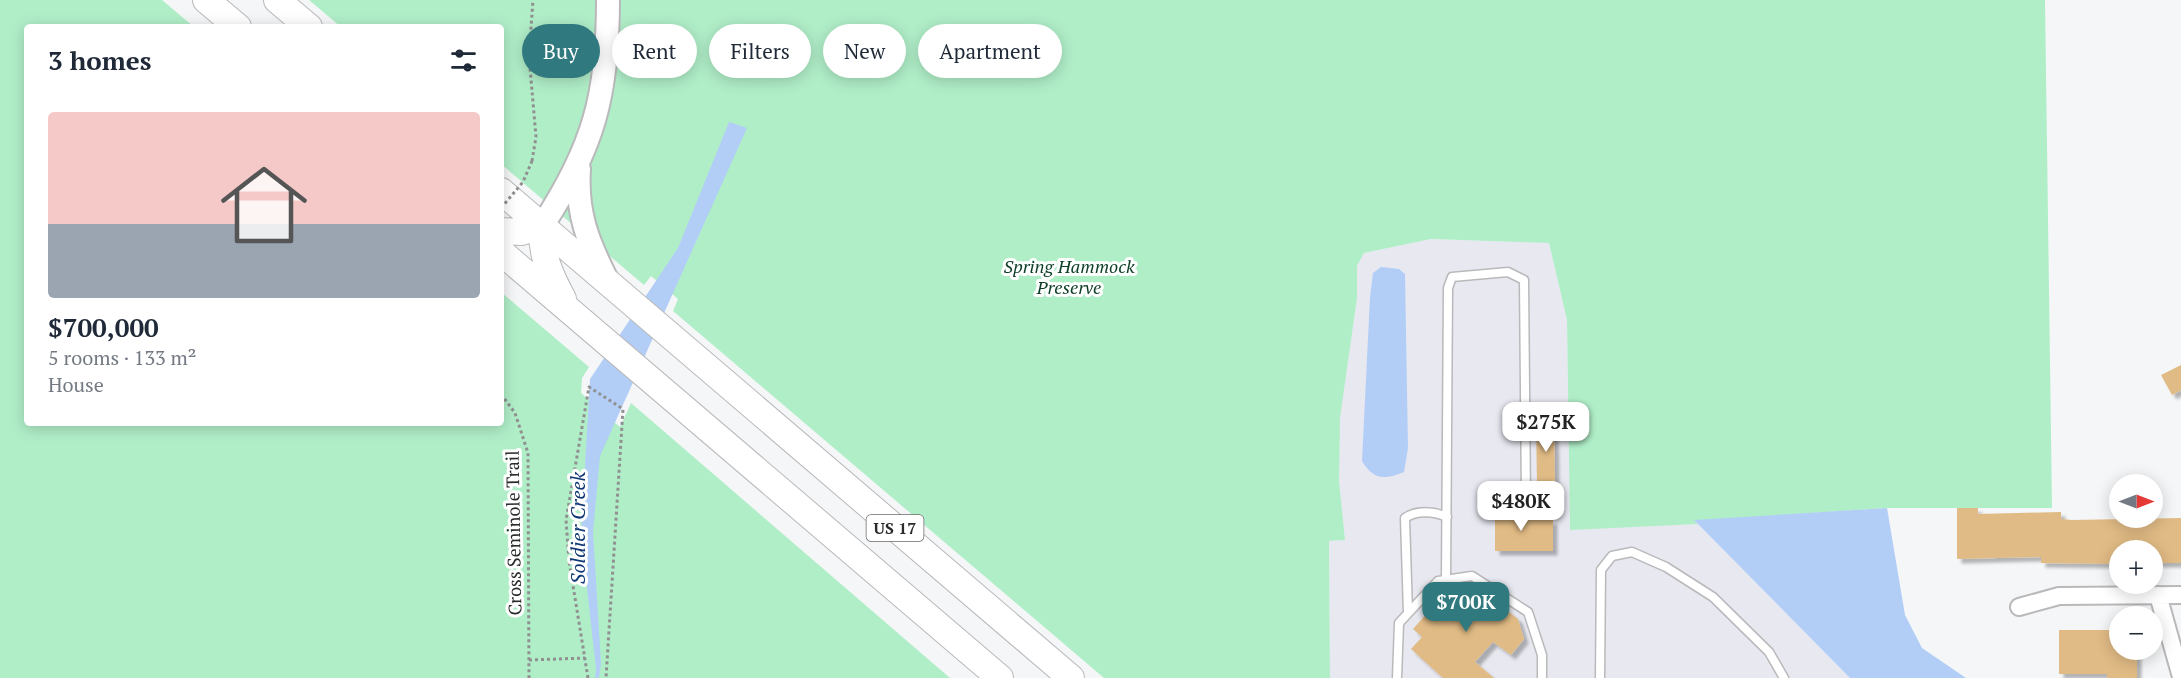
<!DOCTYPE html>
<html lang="en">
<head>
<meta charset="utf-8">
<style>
	:root { --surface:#fff; --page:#f2f2f3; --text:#1f2937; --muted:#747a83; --line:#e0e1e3; --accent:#30797e }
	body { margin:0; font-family:"PT Serif",serif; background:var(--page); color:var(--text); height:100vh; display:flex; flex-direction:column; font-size:22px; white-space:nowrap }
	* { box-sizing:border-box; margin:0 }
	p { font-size:20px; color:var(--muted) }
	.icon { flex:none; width:33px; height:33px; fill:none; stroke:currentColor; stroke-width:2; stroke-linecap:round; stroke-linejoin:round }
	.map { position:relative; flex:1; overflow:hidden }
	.panel { position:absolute; left:24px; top:24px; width:480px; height:402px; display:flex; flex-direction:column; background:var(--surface); border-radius:6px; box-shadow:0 3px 15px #0003 }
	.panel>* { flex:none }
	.top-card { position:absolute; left:522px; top:24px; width:570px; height:54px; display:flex; gap:12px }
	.needle { width:39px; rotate:90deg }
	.fabs { position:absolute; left:2109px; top:474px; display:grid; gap:12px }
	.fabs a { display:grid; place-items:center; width:54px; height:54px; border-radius:50%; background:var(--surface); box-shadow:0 3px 15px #0003; font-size:30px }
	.price { position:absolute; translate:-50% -51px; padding:0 14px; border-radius:12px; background:#fff; color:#222; font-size:20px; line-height:39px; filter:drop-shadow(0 2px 3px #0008) }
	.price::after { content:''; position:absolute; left:50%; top:36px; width:18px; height:14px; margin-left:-9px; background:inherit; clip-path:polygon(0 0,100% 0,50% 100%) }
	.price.active { background:var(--accent); color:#fff }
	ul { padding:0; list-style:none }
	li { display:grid; align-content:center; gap:12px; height:318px; padding:0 24px }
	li+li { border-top:2px solid var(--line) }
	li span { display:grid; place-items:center; height:186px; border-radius:6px; color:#555 }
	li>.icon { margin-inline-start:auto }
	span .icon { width:108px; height:108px; fill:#fffc; stroke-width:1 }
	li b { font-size:26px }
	h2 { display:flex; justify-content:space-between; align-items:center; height:72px; padding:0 24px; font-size:26px }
	.tag { padding:0 21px; border-radius:27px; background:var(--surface); box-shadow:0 3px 15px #0003; font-size:21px; line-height:54px }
	.tag.active { background:var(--accent); color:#fff }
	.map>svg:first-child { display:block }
	.built { fill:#e8e8f1 }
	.green { fill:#b0eec8 }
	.water { fill:#b2cef7 }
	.building { fill:#e1bb85; filter:url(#shadow) }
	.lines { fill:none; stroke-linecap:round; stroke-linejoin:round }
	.lane-casing { stroke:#b9b9bb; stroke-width:11 }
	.street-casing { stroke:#b9b9bb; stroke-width:20 }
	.secondary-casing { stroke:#b9b9bb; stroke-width:26 }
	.primary-casing { stroke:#b9b9bb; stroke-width:28 }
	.path { stroke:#909091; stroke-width:3; stroke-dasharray:3 3; stroke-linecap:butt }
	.lane { stroke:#fff; stroke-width:8 }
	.street { stroke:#fff; stroke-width:16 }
	.secondary { stroke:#fff; stroke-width:22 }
	.primary { stroke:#fff; stroke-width:26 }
	.path-bridge { stroke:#909091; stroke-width:3; stroke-dasharray:3 3; stroke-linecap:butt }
	.labels { text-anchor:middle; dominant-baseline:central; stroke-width:6; stroke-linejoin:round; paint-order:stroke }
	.shield { fill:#fff; stroke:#6b6b6b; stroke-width:1.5 }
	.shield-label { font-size:16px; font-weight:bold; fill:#2b2b2b }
	.park-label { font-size:18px; font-style:italic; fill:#0c3d25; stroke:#fff }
	.street-label { font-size:18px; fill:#2b2b2b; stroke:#fff }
	.water-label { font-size:20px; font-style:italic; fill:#0f3773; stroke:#fff }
</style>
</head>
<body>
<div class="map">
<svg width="2181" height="678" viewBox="0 0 2181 678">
	<defs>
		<filter id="shadow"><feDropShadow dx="4.5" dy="4.5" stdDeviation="1.5" flood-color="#0004"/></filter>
	</defs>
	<rect width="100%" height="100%" fill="#f5f6f7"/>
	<path class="built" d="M1431,239L1549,243L1567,320L1570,529L1698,524L1850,678H1330L1329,541L1345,540L1335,446L1357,298V266L1364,253Z"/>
	<path class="green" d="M0,0H162L194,27H27V423H501V292L589,367L582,378L581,393L620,427L631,403L950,678H0Z
		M309,0H2045L2052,508H1887L1695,521L1698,524L1570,530L1567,320L1549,243L1431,239L1364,253L1357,266V298L1340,418L1339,481L1345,540L1329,541L1330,678H1104L673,311L678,299L651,276L644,285L501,164V27H341Z"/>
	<path class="water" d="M729,122L747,128L600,456L593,532L601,663L599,678H595L596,669L581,534L590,379L678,248Z
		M1381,267L1399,269L1405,274L1408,448L1404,472C1385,480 1373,480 1362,461L1370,297L1373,273Z
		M1887,508L1905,615L1922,648L1966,678H1850L1694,520Z"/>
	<path class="building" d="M2181,365V390L2172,395L2161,375Z
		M1554,420L1555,486H1537L1536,421Z
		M1495,507H1522L1523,520H1553V551H1495Z
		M1957,508H1978V514L2061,512V519L2072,520L2181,518V563H2156V550H2120V564L2041,563V557L1957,559Z
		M1463,584L1474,585L1518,619L1524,639L1511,655L1493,642L1475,662L1494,678H1443L1411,649L1422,637L1413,629L1429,611L1433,615L1457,585Z
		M2059,630H2120V650H2137V678H2107V674H2059Z"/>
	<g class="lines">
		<g class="lane-casing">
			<path id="lane" d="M1446,579L1448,288L1452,277L1508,272L1524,280L1526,502
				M1408,613L1405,518C1416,510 1434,511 1447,517
				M1397,678L1399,623L1438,581L1472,576L1528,612L1542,655V678
				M1600,678L1601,570L1612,556L1632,552L1666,567L1713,597L1769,652L1784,678"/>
		</g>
		<g class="street-casing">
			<path id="street" d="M2158,595L2181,677
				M2019,607L2059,596L2181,595"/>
		</g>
		<g class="secondary-casing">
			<path id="secondary" d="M579,169C576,213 588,242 607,280
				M542,226C594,147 608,94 608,0"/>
		</g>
		<g class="primary-casing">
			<path id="primary" d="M206,0L238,27
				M277,0L309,27
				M501,191L1071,678
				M542,226C541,255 550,275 563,299
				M501,231L521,232L542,226
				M501,252L1000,678"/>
		</g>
		<path class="path" d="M532,161L536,137L529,56L533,0
			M501,394L515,413L528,453L529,678
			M529,660L585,658
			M588,678L569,561L566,520L589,387L623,409L606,678"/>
		<use href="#lane" class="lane"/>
		<use href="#street" class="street"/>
		<use href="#secondary" class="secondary"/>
		<use href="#primary" class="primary"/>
		<path class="path-bridge" d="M501,208L523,182L532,161"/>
	</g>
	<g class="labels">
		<rect class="shield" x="866.5" y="515" width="57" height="26" rx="4.5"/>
		<g class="shield-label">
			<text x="895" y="528">US 17</text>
		</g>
		<g class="park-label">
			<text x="1069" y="266">Spring Hammock<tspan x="1069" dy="21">Preserve</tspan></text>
		</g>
		<g class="street-label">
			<text transform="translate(513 533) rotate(-91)">Cross Seminole Trail</text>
		</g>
		<g class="water-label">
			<text transform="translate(577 528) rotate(-90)">Soldier Creek</text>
		</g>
	</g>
</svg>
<div class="fabs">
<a><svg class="needle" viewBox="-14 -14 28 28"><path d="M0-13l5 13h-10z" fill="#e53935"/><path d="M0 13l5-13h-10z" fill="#747a83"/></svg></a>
<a>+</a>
<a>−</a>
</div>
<b class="price" style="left:1546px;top:453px">$275K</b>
<b class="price" style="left:1521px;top:532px">$480K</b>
<b class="price active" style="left:1466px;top:633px">$700K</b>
<div class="top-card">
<a class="tag active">Buy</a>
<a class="tag">Rent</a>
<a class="tag">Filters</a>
<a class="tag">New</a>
<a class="tag">Apartment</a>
</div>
<section class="panel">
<h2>3 homes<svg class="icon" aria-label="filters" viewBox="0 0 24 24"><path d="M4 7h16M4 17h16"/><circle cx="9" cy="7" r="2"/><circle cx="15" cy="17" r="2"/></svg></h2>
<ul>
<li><span style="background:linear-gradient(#f6c9c9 60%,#9aa5b1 0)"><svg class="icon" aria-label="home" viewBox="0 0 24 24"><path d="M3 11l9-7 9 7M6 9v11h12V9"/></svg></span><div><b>$700,000</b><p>5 rooms · 133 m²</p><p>House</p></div></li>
</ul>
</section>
</div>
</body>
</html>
